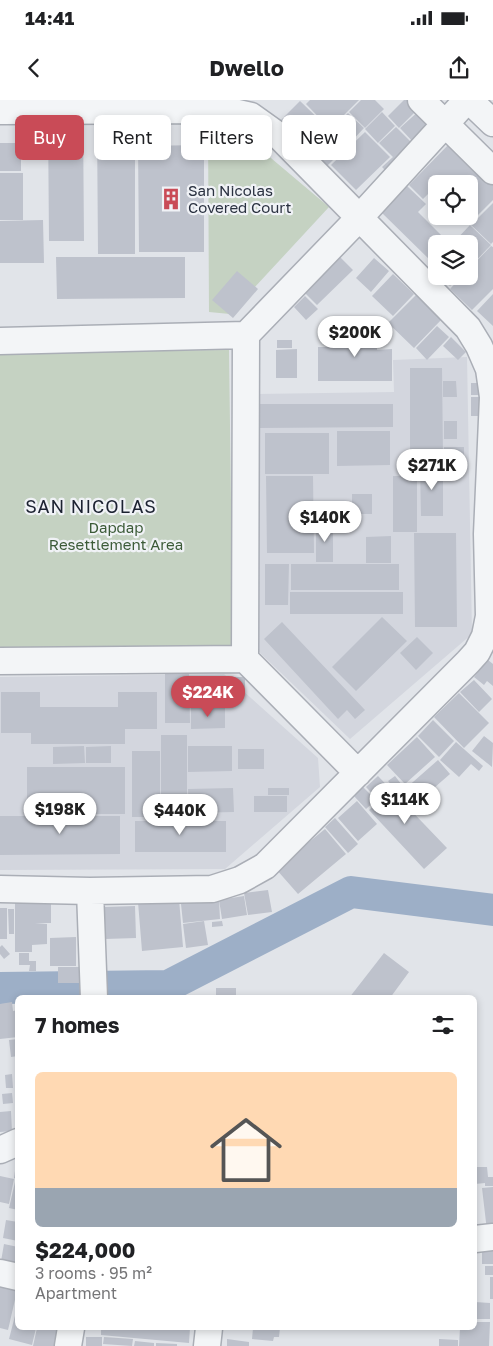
<!DOCTYPE html>
<html lang="en">
<head>
<meta charset="utf-8">
<style>
	:root { --surface:#fff; --page:#f6f6f6; --text:#202124; --muted:#757577; --accent:#c94b57 }
	body { margin:0; font-family:"Golos Text",sans-serif; background:var(--page); color:var(--text); height:100vh; display:flex; flex-direction:column; font-size:19px; white-space:nowrap }
	* { box-sizing:border-box; margin:0 }
	p { font-size:16px; color:var(--muted) }
	.icon { flex:none; width:28px; height:28px; fill:none; stroke:currentColor; stroke-width:2; stroke-linecap:round; stroke-linejoin:round }
	.map { position:relative; flex:1; overflow:hidden }
	.details { position:absolute; left:15px; top:895px; width:462px; height:335px; display:flex; flex-direction:column; background:var(--surface); border-radius:8px; box-shadow:0 2px 8px #0003 }
	.details>* { flex:none }
	.guide { position:absolute; left:15px; top:15px; width:464px; height:45px; display:flex; gap:10px }
	.buttons { position:absolute; left:428px; top:75px; display:grid; gap:10px }
	.buttons a { display:grid; place-items:center; width:50px; height:50px; border-radius:8px; background:var(--surface); box-shadow:0 2px 8px #0003; font-size:25px }
	.price { position:absolute; translate:-50% -42px; padding:0 11px; border-radius:18px; background:#fff; color:#222; font-size:16px; line-height:32px; filter:drop-shadow(0 1px 2px #0008) }
	.price::after { content:''; position:absolute; left:50%; top:30px; width:15px; height:11px; margin-left:-8px; background:inherit; clip-path:polygon(0 0,100% 0,50% 100%) }
	.price.selected { background:var(--accent); color:#fff }
	ul { padding:0; list-style:none }
	li { display:grid; align-content:center; gap:10px; height:265px; padding:0 20px }
	li span { display:grid; place-items:center; height:155px; border-radius:8px; color:#555 }
	li>.icon { margin-inline-start:auto }
	span .icon { width:90px; height:90px; fill:#fffc; stroke-width:1 }
	li b { font-size:21px }
	h2 { display:flex; justify-content:space-between; align-items:center; height:60px; padding:0 20px; font-size:21px }
	.chip { padding:0 18px; border-radius:8px; background:var(--surface); box-shadow:0 2px 8px #0003; font-size:18px; line-height:45px }
	.chip.selected { background:var(--accent); color:#fff }
	.status { display:flex; justify-content:space-between; align-items:center; height:35px; padding:0 25px; background:var(--surface); direction:ltr }
	.status svg { height:14px; fill:currentColor }
	header { display:flex; justify-content:space-between; align-items:center; height:65px; padding:0 20px; background:var(--surface); font-size:22px; font-weight:700 }
	.map>svg:first-child { display:block }
	.built { fill:#d3d6de }
	.green { fill:#c5d2c2 }
	.lines { fill:none; stroke-linecap:round; stroke-linejoin:round }
	.river { stroke:#9dafc7; stroke-width:32 }
	.building { fill:#bec2cc }
	.minor-casing { stroke:#aaaeb6; stroke-width:29 }
	.minor { stroke:#f3f5f7; stroke-width:26 }
	.labels { text-anchor:middle; dominant-baseline:central; stroke-width:4.5; stroke-linejoin:round; paint-order:stroke }
	.poi-label { font-size:15px; fill:#2a3140; stroke:#f0f2f6; text-anchor:start }
	.park-label { font-size:15px; fill:#3c5b38; stroke:#f0f2f6 }
	.quarter-label { font-size:18px; letter-spacing:1px; fill:#1c2231; stroke:#f0f2f6 }
</style>
</head>
<body>
<div class="status"><b>14:41</b><svg viewBox="0 0 49 12"><path d="M0 12V9h3v3zM5 12V6h3v6zM10 12V3h3v9zM15 12V0h3v12zM26 1h20v11H26zM47 4h2v5h-2z"/></svg></div>
<header><svg class="icon" aria-label="back" viewBox="0 0 24 24"><path d="M15 5l-7 7 7 7"/></svg>Dwello<svg class="icon" aria-label="share" viewBox="0 0 24 24"><path d="M12 15V3M7 8l5-5 5 5M5 13v7h14v-7"/></svg></header>
<div class="map">
<svg width="493" height="1246" viewBox="0 0 493 1246">
	<rect width="100%" height="100%" fill="#e1e4e9"/>
	<path class="built" d="M467,257L472,534L350,639L251,544L257,294L394,292L393,260Z
		M224,574L318,658L320,687L225,769L0,770V577Z"/>
	<path class="green" d="M208,24L233,26L329,107L230,214L209,212Z
		M229,250L233,551L0,554V252Z"/>
	<g class="lines">
		<path class="river" d="M0,888L168,886L351,792L493,810"/>
	</g>
	<path class="building" d="M310,0H359L330,29L306,4Z
		M361,0H375L384,9L365,28L349,12Z
		M404,0H414L420,7L399,28L388,16Z
		M300,1L330,30L311,49L281,20Z
		M421,9L434,23L414,43L400,28Z
		M382,12L395,26L378,43L365,29Z
		M348,13L364,28L348,45L332,29Z
		M48,18H83L84,141H49Z
		M97,23H135V154H98Z
		M396,27L413,44L388,73L382,67L393,57L379,43Z
		M147,28H171V45H147Z
		M332,31L347,46L327,66L312,51Z
		M365,32L390,57L356,90L331,65Z
		M451,42L493,82V100L469,124L461,116H469V84H436V94L432,90L423,99L409,85Z
		M0,43H21V71H0Z
		M204,45V152H139L138,46Z
		M0,73H23V120H0Z
		M407,86L426,104L418,112L450,144H436V158L432,162L381,112Z
		M493,103V142L491,144L471,125Z
		M43,120L44,163H0V121Z
		M470,125L491,145L469,168V144H452Z
		M491,146L493,147V189L472,210L450,189L462,176H469V169Z
		M338,155L353,170L317,205L302,190Z
		M56,157H185V198L57,199Z
		M374,158L389,171L371,192L356,178Z
		M436,160V173L430,166Z
		M237,171L258,189L233,218L212,200Z
		M393,174L414,194L393,216L372,196Z
		M440,176H460L450,186Z
		M493,194V226L477,211Z
		M416,195L442,219L414,248L388,223Z
		M305,196L318,209L306,220L294,207Z
		M437,226L449,237L427,260L416,248Z
		M377,229V250L392,249V281H318V247H335V230Z
		M451,237L466,252L458,260L443,246Z
		M277,240H292V248H277Z
		M297,249V278H276V250Z
		M410,268H442L443,358H410Z
		M443,281H456L457,297H443Z
		M471,283H484V295H471Z
		M471,297H483V316H471Z
		M260,304H393V327L260,328Z
		M444,321H457V339H444Z
		M337,331H390V365L337,366Z
		M265,333H329V374H265Z
		M444,347H464V372H444Z
		M420,366H443V416H421Z
		M266,376H313L314,453H267Z
		M393,376H417V432H393Z
		M352,394H372V414H352Z
		M333,423V462H316V424Z
		M414,433H456L457,527H415Z
		M391,436V463H366V437Z
		M265,464H289L288,505H265Z
		M291,464H399V490H291Z
		M290,492H403V514H290Z
		M382,517L407,541L356,591L332,567Z
		M282,522L365,610L355,619L347,610L338,619L264,539Z
		M417,537L433,553L416,570L400,553Z
		M488,560L493,564V586L487,581L484,585L474,577Z
		M165,573H189L190,623H165Z
		M227,577H245V593H227Z
		M474,580L492,599L479,612L460,592Z
		M1,592H40V607H118V592H157V629H125V644H31V633H1Z
		M459,593L489,623L464,648L434,617Z
		M225,606V628L191,629V607Z
		M433,620L454,641L439,657L418,636Z
		M161,635H187V714H161Z
		M484,636L493,643L492,667L472,651Z
		M417,637L435,657L405,684L387,665Z
		M456,642L483,666L479,671L471,664L459,677L440,660Z
		M84,646L85,663L53,664V647Z
		M111,646V663H86V647Z
		M188,646H232V671L188,672Z
		M238,649H264V669H238Z
		M132,651H160V717H132Z
		M438,660L450,674L411,708L388,681L395,676L405,689Z
		M27,667H125V714H27Z
		M378,676L447,748L424,769L369,710L379,701L366,687Z
		M363,687L376,700L366,709L354,696Z
		M233,688L234,712L189,713L188,689Z
		M268,688H289V695H268Z
		M254,696H287V712H254Z
		M357,701L377,724L358,741L338,718Z
		M0,716H120V754L0,755Z
		M335,718L358,744L348,753L325,727Z
		M135,721H226V752H135Z
		M325,729L346,754L298,794L276,769Z
		M268,790L272,812L248,815L244,793Z
		M244,796L247,815L222,819L219,800Z
		M179,799L183,847L142,851L138,802Z
		M219,800L220,819L183,823L181,804Z
		M51,801V823H35L47,824V844L32,845V852H15V802Z
		M135,806L136,838L105,839V807Z
		M0,808H7V839H0Z
		M8,809H14V834H9Z
		M204,821L208,845L186,848L183,824Z
		M222,821L223,826L212,827V822Z
		M76,837V866H50V838Z
		M2,845L10,854L4,859L0,854V847Z
		M19,853H29V861H36V871H29L30,865H19Z
		M384,853L409,872L390,898H349Z
		M58,867H81L82,883H58Z
		M216,888H236V898H216Z
		M12,902L13,911L18,910V937L0,939V904Z
		M18,939V956L11,957L9,940Z
		M12,974L13,988H6L5,975Z
		M12,993L13,1003L3,1004L2,994Z
		M11,1011L12,1031L0,1032V1012Z
		M16,1064H18V1079L14,1078Z
		M475,1067H487L488,1077H493V1086H485V1083L475,1084Z
		M0,1076L14,1079L9,1104L0,1102Z
		M15,1082L18,1083V1110L9,1108Z
		M493,1087V1130L487,1131L482,1088Z
		M6,1120L18,1122V1141L3,1138Z
		M4,1144L18,1147V1170L0,1167Z
		M482,1149H493V1164H482Z
		M485,1166H493V1175H485Z
		M490,1177H493V1199H490Z
		M0,1187L17,1191L8,1230L0,1228Z
		M475,1202L490,1203V1219H475Z
		M16,1212H18V1228H36L32,1245L9,1239Z
		M475,1222H490L489,1246H459L460,1228H475Z
		M37,1228H61L57,1246H33Z
		M101,1228H190L189,1243L101,1235Z
		M253,1228H280L279,1237H274L273,1241L252,1239Z
		M437,1228H459V1230L437,1229Z
		M86,1237H102V1246H86Z
		M104,1237L133,1239L132,1246L103,1244Z
		M227,1239L249,1242V1246H227Z
		M439,1239L458,1240V1246H439Z
		M135,1241L154,1243V1246H134Z
		M156,1243L177,1244V1246H156Z"/>
	<g class="lines">
		<g class="minor-casing">
			<path id="minor" d="M421,0L493,71
				M469,0L493,23
				M0,11L225,10L251,16L279,36L468,228L479,246L489,269L493,297L487,434L489,516L485,536L477,552L468,562L265,766L240,780L212,789L90,791L0,789
				M246,235L360,117L467,0
				M0,241L246,235L245,559L0,561
				M245,559L358,673
				M90,791L94,898
				M0,1050L18,1042
				M475,1139L493,1137
				M0,1173L18,1177
				M68,1246L71,1228
				M207,1246L209,1228"/>
		</g>
		<use href="#minor" class="minor"/>
	</g>
	<defs>
		<g id="building-bare" transform="scale(1.725)"><path d="M-4-6H4V6H1V3H-1V6H-4ZM-2.5-4.3h1.7v1.8h-1.7ZM.8-4.3h1.7v1.8H.8ZM-2.5-1h1.7V.8h-1.7ZM.8-1h1.7V.8H.8Z" fill="#c94b57" stroke="#f0f2f6" stroke-width="2.5" paint-order="stroke"/></g>
	</defs>
	<g fill-rule="evenodd">
		<use href="#building-bare" x="171" y="99"/>
	</g>
	<g class="labels">
		<g class="poi-label">
			<text x="188" y="90">San Nicolas<tspan x="188" dy="17">Covered Court</tspan></text>
		</g>
		<g class="park-label">
			<text x="116" y="427">Dapdap<tspan x="116" dy="17">Resettlement Area</tspan></text>
		</g>
		<g class="quarter-label">
			<text x="91" y="406">SAN NICOLAS</text>
		</g>
	</g>
</svg>
<div class="buttons">
<a><svg class="icon" aria-label="locate" viewBox="0 0 24 24"><circle cx="12" cy="12" r="6"/><path d="M12 2v4M12 18v4M2 12h4M18 12h4"/></svg></a>
<a><svg class="icon" aria-label="layers" viewBox="0 0 24 24"><path d="M12 4l9 5-9 5-9-5zM3 14l9 5 9-5"/></svg></a>
</div>
<b class="price" style="left:355px;top:258px">$200K</b>
<b class="price" style="left:432px;top:391px">$271K</b>
<b class="price" style="left:325px;top:443px">$140K</b>
<b class="price selected" style="left:208px;top:618px">$224K</b>
<b class="price" style="left:405px;top:725px">$114K</b>
<b class="price" style="left:60px;top:735px">$198K</b>
<b class="price" style="left:180px;top:736px">$440K</b>
<div class="guide">
<a class="chip selected">Buy</a>
<a class="chip">Rent</a>
<a class="chip">Filters</a>
<a class="chip">New</a>
</div>
<section class="details">
<h2>7 homes<svg class="icon" aria-label="filters" viewBox="0 0 24 24"><path d="M4 7h16M4 17h16"/><circle cx="9" cy="7" r="2"/><circle cx="15" cy="17" r="2"/></svg></h2>
<ul>
<li><span style="background:linear-gradient(#ffd9b3 75%,#9aa5b1 0)"><svg class="icon" aria-label="home" viewBox="0 0 24 24"><path d="M3 11l9-7 9 7M6 9v11h12V9"/></svg></span><div><b>$224,000</b><p>3 rooms · 95 m²</p><p>Apartment</p></div></li>
</ul>
</section>
</div>
</body>
</html>
